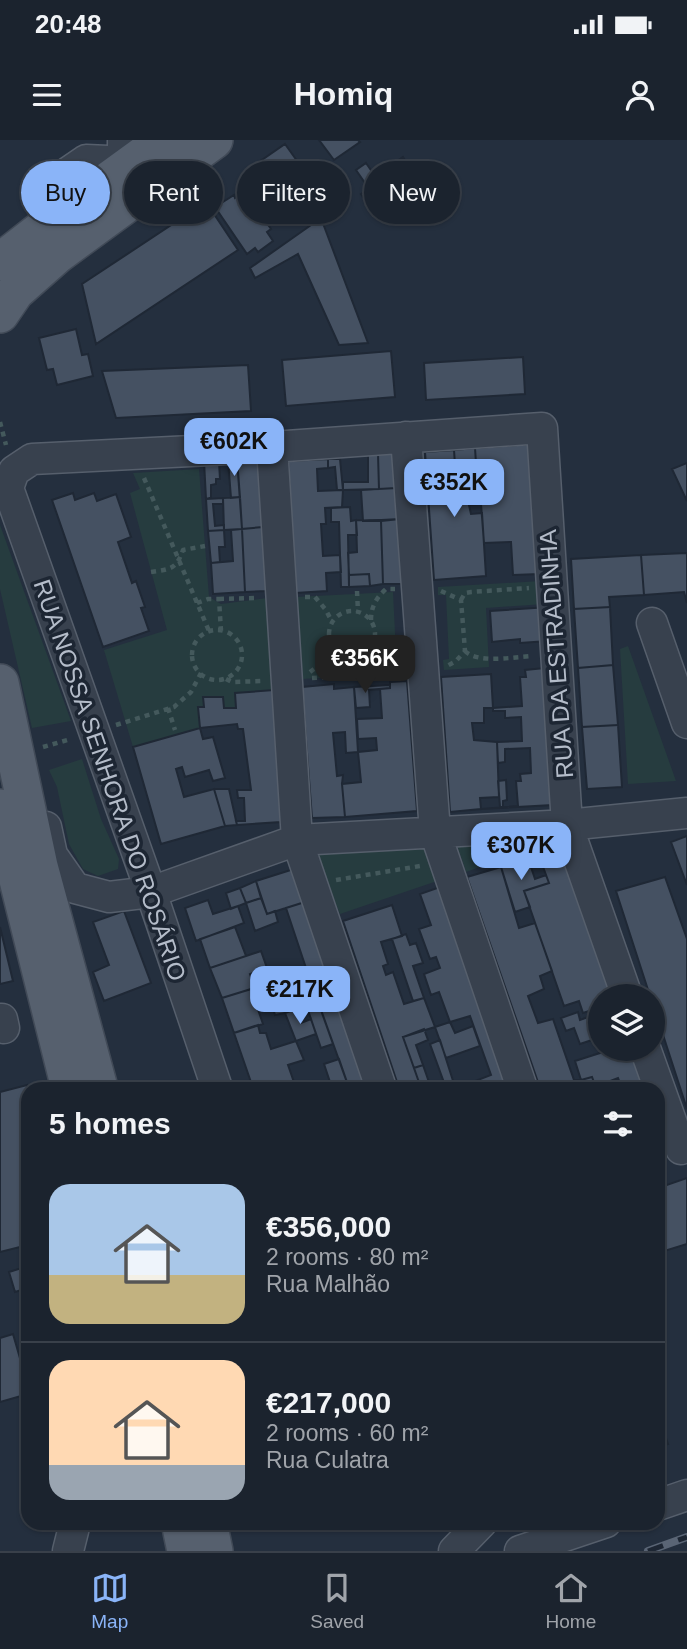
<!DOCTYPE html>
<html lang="en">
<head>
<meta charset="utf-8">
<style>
	:root { --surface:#1b232e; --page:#242b36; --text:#f1f3f6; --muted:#a0a4aa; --line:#39404a; --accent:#8ab4f8 }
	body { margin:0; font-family:Arial,sans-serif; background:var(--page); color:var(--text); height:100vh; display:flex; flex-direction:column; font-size:26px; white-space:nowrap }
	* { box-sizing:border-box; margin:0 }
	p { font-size:23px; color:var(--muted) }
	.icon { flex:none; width:38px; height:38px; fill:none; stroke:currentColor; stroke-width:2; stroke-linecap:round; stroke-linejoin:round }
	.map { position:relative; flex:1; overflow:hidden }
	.details { position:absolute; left:21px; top:942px; width:644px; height:448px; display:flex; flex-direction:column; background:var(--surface); border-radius:21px; box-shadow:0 2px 5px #0004,0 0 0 2px var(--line) }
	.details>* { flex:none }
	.banner { position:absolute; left:21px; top:21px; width:646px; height:63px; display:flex; gap:14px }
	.controls { position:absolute; left:588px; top:844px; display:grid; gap:14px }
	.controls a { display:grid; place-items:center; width:77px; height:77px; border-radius:50%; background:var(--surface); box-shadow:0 2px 5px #0004,0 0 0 2px var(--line); font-size:35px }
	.price { position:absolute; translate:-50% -60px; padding:0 16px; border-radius:14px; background:var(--accent); color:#111; font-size:23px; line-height:46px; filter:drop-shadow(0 2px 4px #0008) }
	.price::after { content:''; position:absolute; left:50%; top:42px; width:21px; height:16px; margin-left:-10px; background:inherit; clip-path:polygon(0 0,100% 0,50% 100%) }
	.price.active { background:#222; color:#fff }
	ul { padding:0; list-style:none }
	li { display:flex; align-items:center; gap:21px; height:175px; padding:0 28px }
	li+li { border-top:2px solid var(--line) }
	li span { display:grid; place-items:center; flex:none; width:196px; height:140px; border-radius:21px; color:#555 }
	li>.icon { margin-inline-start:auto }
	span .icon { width:84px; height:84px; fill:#fffc; stroke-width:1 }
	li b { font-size:30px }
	h2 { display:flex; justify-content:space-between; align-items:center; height:84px; padding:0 28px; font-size:30px }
	.chip { padding:0 24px; border-radius:32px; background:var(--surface); box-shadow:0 2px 5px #0004,0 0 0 2px var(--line); font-size:24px; line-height:63px }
	.chip.active { background:var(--accent); color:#111 }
	.status { display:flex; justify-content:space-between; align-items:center; height:49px; padding:0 35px; background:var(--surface); direction:ltr }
	.status svg { height:19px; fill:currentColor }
	header { display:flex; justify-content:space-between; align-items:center; height:91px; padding:0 28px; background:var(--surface); font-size:32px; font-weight:600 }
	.tab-bar { display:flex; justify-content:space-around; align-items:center; height:98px; border-top:2px solid var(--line); background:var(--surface); font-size:19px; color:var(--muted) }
	.tab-bar a { display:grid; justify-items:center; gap:4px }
	.tab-bar .active { color:var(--accent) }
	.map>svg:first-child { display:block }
	.green { fill:#263c3f }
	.building { fill:#455162; stroke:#1f2835; stroke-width:2 }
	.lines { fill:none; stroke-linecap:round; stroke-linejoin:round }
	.minor-casing { stroke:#565f6c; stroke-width:33 }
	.major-casing { stroke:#414a57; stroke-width:40 }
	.path { stroke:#44595c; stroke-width:4.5; stroke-dasharray:5 5; stroke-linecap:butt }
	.minor { stroke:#38414e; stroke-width:30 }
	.major { stroke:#56606e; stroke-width:37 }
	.rail-casing { stroke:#5a6575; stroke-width:8 }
	.rail { stroke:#1d2633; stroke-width:5; stroke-dasharray:16; stroke-linecap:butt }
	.labels { text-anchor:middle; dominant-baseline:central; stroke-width:7; stroke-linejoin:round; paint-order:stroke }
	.street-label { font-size:24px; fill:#b4bcc9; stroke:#1d2633 }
</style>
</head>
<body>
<div class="status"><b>20:48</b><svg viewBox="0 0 49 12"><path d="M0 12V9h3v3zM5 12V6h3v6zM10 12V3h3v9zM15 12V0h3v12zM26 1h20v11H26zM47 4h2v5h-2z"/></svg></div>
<header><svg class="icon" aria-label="menu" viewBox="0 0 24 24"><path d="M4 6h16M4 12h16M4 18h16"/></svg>Homiq<svg class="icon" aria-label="person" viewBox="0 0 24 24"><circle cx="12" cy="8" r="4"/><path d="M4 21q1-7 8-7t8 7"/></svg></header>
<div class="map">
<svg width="687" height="1411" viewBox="0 0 687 1411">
	<rect width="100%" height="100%" fill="#242f3e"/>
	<path class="green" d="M199,329L209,457L221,464L267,458L274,550L235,553L236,568H224L223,557H204V567H198L200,588L133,607L104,510L167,490L130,353L140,349L133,333Z
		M0,385L71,581L32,588L0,449Z
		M541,441L545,464L486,468L489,527L444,530L443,520L449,519L446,455H438V447Z
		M393,452L397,534L301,539L296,457Z
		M628,506L676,641L628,644L620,509Z
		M82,619L101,679L119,719L118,729L98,736L83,729L69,704L57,647L49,630Z
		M561,698L466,732L457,705Z
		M424,707L437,741L340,774L317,718L322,708Z"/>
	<path class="building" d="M319,0H358L360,2L334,20Z
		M285,4L310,39L284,57L259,22Z
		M403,17L411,30L401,37L393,24Z
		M366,23L375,36L365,43L356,30Z
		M370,48L378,59L387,53L391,59L401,52L406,58L386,71L382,66L373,72L361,54Z
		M245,51L271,89L267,92L273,101L258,112L255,108L247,114L215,67L234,55L235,58Z
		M206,62L238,110L96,204L82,144Z
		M321,78L368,203L339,205L298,114L255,138L250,128Z
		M76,189L82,215L88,214L93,236L57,245L53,229L47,230L39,198Z
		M391,211L395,257L286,266L282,220Z
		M523,217L525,254L426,260L424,223Z
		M248,225L251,271L116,278L102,231Z
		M531,304L540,434L513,435L511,402L484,403L481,364L469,365L468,339H477L475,308Z
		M475,308L476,323L455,325L454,310Z
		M454,310L455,325L476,323L477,339H468L469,365L471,374L482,373L486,436L434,440L425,312Z
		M394,313L396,348L379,349L378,314Z
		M368,314H378L379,349L343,350V342H368Z
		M259,317L263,387L242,389L237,319Z
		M237,319L240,357L231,358L228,320Z
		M328,319V328L317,329L318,351L343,350L342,367L325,368L326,384H321L323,416L340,415L341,432L326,433L327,451L295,453L288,321Z
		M328,319H340L343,350H337L335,327L328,328Z
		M204,321L219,322L220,339H216V344L211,345V358L206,359Z
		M687,323V361L672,329Z
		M396,348L400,379L363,381L361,350Z
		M73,353L75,360L94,353L97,361L116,354L131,397L118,402L132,443L136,441L145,467L141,468L149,491L103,507L52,360Z
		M240,357L242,389L224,390L223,358Z
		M223,358V364H213L215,386L224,385V390L208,391L206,359Z
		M350,367L351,381L356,380L357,395H348L349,447H341L339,382H331V368Z
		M400,379L402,444H383L381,381Z
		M356,380L381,381L383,444L370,446L369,434L349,435L348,413L357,412Z
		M263,387L267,451L245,452L242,389Z
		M242,389L245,452L213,454L211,423L233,421L231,390Z
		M224,390L225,407H219L220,422L211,423L208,391Z
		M687,413V463L684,452L644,455L641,415Z
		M641,415L644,455L609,457L610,467L574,469L571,419Z
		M369,434L370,446L349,447V435Z
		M549,467L548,501L520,503V499L492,502L490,471Z
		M610,467L613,525L578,528L574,469Z
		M613,525L618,585L582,587L578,528Z
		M545,528L553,665L481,669L518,666L516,641H521L520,634L531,633L530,608L505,609V622L498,623L497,602L522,601L521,577L505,578V571H493V568L522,566L520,537H526L525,530Z
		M491,534L493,568H484V583H472L474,600L497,602L499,657L480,658L481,669L450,672L441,537Z
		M407,541L417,671L345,677L342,644L361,642L358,612L377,610L376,598L358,599L357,579L382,578L380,549L390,548V542Z
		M334,544V549L354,547L358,612L346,613L345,592L333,593L337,636L343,635L342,644L345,677L312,678L302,547Z
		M390,545V548L369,550L370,567L356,568L354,547Z
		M274,550L281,682L237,685L236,681H245L244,658H238L237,650H251L243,589H238L237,584L200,588L198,567H204L203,557H223L224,568H236L235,553Z
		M618,585L622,647L587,649L582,587Z
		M200,588L203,599L213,597L225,638L213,641L209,630L185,637L182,627L176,629L184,657L214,649L225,686L161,704L133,607Z
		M506,640L507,660L503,661V667H500L498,641Z
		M214,649H229L237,685L225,686Z
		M687,696V745L671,702Z
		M564,705L617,856H600V903L589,871L583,873L579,861L564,866L524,751L549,743L539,716L529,720L528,718Z
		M528,718L535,739L546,735L549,743L524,751L530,767L515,772L501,727Z
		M501,727L519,788L535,783L552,831L540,836L544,849L528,856L538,883L553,879L574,940H581L592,937L596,948H540L467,737Z
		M297,728L308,761L267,774L256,741Z
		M665,737L687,799V969L653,864V856H650L616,751Z
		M256,741L261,758L246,763L240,748Z
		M440,747L510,948H477L475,941L491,935L470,876L450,882L439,852L431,855L424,834L440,828L436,817L430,819L419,789L431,785L420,754Z
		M240,748L246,763L231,769L226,753Z
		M261,758L267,774L275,771L278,782L255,791L246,763Z
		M208,760L213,774L238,766L244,783L196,801L185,768Z
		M308,761L373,948H349L306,828L286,768Z
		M392,765L402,796L381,802L388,824L383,826L386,835L393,832L404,864L424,858L435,887L403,897L421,948H399L343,781Z
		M124,771L151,843L104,861L93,832L109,825L93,782Z
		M0,787L13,841L0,844Z
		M235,787L246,816L210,828L200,799Z
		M406,794L410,805L416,803L423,823L413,826L424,858L413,861L392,799Z
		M261,811L267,828L250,834L254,846L251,849L222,858L210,828Z
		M306,828L333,904L321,908L295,833Z
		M274,840L285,873L275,875L272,865L258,870L251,849L254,846Z
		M251,849L263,884L234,893L222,858Z
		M296,869L301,883L311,879L316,894L296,901L285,873Z
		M578,872L580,880L591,876L598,898L580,904L574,888L566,891L561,878Z
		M450,882L455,893L473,886L480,906L446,918L435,887Z
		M258,885L260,893H266L271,909L296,901L304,920L288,925L296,948H253L234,893Z
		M424,889L428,900L416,905L423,925L414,928L403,897Z
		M440,900L455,947L452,948H446L430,904Z
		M602,908H635L649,948H622L618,938L602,944L603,948H596L592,937L581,940L575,921L603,912Z
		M339,919L349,948H332L324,924Z
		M423,925L431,948H421L414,928Z
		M27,945L28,1105L0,1112V952Z
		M687,1038V1104L658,1113V1048Z
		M28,1126V1148L15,1152L9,1132Z
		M13,1194L28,1246V1254L0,1262V1198Z
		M658,1274L668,1304L658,1307Z"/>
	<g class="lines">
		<g class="minor-casing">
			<path id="minor" d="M123,0V11
				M51,61V44L86,20L108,21
				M406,297L435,692L522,948
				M272,307L297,700L381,948
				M652,483L687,583
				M46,687L52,715L75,748L109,757L151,752L297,700L567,685L687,673
				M0,879H2L4,888
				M645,908L681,1009
				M217,948L151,752L8,348L14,331L32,319L272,307L542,288L567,685L627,856
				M658,1365L687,1355
				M68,1411L74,1387L76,1382
				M454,1411L482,1382
				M520,1411L606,1382"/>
		</g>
		<g class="major-casing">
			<path id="major" d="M0,122L50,83L164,0
				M0,174L15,152L58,114L214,0
				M0,543L39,726L99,948
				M0,668L70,948
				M180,1382L186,1411
				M208,1382L214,1411"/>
		</g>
		<path class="path" d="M0,282L6,305
			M144,338L209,491
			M151,432C170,429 176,430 183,410L205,406
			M357,451L358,472
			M441,451L461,460L465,511L456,521L447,526
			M305,457H315L326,470L332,482
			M219,459L258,458
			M461,460L465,453L471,452L529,448
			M197,463L208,459H219L221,491
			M329 494a23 23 0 1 1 46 0a23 23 0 1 1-46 0Z
			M371,480C371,467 376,458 386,449H395
			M192 515a25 25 0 1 1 50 0a25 25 0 1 1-50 0Z
			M370,509L385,525L397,530
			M465,511C478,524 514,517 532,516
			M310,532L323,522L334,508
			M312,538L358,536L357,516
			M226,539L232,542L262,541
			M168,568L175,590
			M116,585L174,567L191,552L201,533
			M43,607L71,599
			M336,740L420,726"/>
		<use href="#minor" class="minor"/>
		<use href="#major" class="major"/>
		<g class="rail-casing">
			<path id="rail" d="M648,1411L687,1397"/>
		</g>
		<use href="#rail" class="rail"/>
	</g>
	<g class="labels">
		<g class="street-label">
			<text transform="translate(556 514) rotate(-94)">RUA DA ESTRADINHA</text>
			<text transform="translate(110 640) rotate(71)">RUA NOSSA SENHORA DO ROSÁRIO</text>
		</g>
	</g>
</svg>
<div class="controls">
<a><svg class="icon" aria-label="layers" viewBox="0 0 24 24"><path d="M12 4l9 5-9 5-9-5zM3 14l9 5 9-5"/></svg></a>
</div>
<b class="price" style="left:234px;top:338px">€602K</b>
<b class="price" style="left:454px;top:379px">€352K</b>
<b class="price active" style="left:365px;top:555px">€356K</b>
<b class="price" style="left:521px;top:742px">€307K</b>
<b class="price" style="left:300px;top:886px">€217K</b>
<div class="banner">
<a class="chip active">Buy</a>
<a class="chip">Rent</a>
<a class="chip">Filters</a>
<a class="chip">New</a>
</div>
<section class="details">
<h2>5 homes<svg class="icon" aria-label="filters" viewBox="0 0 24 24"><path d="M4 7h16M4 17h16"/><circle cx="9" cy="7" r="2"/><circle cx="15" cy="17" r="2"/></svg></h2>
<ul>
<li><span style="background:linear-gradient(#a9c7e8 65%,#c2b280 0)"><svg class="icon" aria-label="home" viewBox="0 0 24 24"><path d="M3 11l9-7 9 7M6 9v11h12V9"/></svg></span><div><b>€356,000</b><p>2 rooms · 80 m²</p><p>Rua Malhão</p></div></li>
<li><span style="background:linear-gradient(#ffd9b3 75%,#9aa5b1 0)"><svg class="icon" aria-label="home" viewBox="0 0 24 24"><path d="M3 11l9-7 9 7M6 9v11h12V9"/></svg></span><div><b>€217,000</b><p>2 rooms · 60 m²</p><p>Rua Culatra</p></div></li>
</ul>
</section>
</div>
<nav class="tab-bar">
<a class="active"><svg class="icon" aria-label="map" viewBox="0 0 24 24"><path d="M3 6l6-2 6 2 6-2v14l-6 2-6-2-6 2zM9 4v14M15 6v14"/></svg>Map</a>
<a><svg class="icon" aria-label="saved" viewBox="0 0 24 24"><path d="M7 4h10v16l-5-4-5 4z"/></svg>Saved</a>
<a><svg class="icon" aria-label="home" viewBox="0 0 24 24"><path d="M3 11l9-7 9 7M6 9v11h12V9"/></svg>Home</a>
</nav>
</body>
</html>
